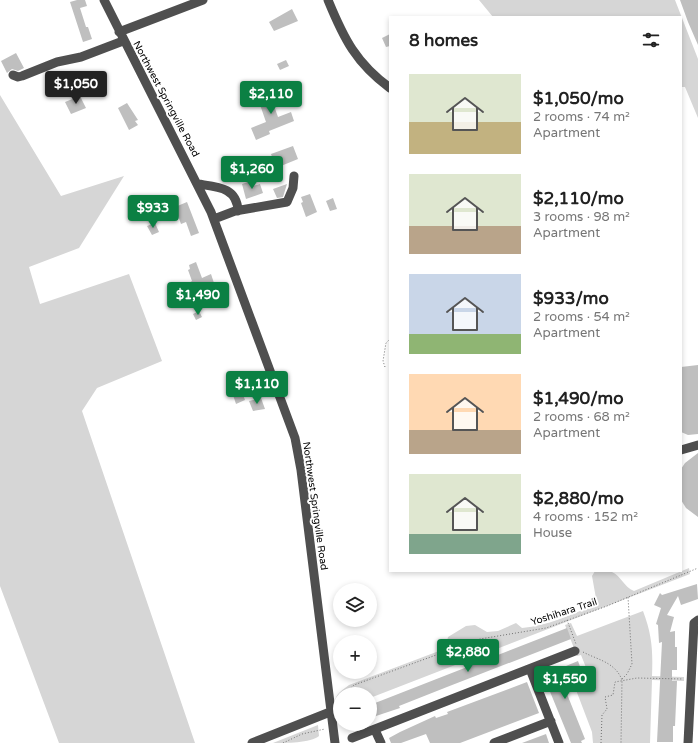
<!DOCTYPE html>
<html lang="en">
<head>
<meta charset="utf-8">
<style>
	:root { --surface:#fff; --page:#f2f2f2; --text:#222; --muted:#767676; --accent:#0b8043 }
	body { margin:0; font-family:"Varela Round",sans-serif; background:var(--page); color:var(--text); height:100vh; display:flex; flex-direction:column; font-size:15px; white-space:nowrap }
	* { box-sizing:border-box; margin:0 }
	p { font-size:13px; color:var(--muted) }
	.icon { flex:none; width:22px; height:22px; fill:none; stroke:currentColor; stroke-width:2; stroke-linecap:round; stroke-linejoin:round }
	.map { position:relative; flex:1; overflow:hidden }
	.sheet { position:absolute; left:389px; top:16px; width:293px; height:556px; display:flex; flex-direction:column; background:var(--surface); border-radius:0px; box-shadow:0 2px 6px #0003 }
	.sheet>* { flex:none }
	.fabs { position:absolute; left:333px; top:583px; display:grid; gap:8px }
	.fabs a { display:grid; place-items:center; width:44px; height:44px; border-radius:50%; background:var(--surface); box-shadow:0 2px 6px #0003; font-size:20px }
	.price { position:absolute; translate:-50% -34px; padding:0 9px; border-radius:4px; background:var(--accent); color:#fff; font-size:13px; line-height:26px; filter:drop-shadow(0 1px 2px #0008) }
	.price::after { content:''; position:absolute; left:50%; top:24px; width:12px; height:9px; margin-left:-6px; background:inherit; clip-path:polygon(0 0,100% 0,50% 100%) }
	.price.selected { background:#222; color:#fff }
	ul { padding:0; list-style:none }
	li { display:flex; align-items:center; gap:12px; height:100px; padding:0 20px }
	li span { display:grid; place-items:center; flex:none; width:112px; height:80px; border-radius:0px; color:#555 }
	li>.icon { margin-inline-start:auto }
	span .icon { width:48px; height:48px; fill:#fffc; stroke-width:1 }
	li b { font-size:17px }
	h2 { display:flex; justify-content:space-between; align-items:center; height:48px; padding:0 20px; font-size:17px }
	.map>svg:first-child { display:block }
	.green { fill:#d6d6d6 }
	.building { fill:#bfbfbf }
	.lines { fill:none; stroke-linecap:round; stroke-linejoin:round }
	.path { stroke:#717171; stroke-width:1; stroke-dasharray:1 2; stroke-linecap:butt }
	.minor { stroke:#4f4f4f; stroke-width:9 }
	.labels { text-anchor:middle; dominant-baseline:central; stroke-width:4; stroke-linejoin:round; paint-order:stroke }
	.street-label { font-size:10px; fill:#000; stroke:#fff }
</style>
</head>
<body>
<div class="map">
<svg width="698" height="743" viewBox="0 0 698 743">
	<rect width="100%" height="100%" fill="#fff"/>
	<path class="green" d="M479,0H675L698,59V118L685,87H681V17H493Z
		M0,95L61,196L124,176L79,248L29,267L40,304L129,274L162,361L97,388L82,411L195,743H59L0,586Z
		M689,568L690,574L370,698V694H340V710L335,711C334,695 337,694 349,685L439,651L446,646L448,637L466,626L475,625L487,632L498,631L516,623L522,628C548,626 572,614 597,604L592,576L595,571C600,571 608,570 612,572C621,576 624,587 634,591Z
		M643,611C652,635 653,650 652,676L684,677V681L652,680L650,743H593L592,732L573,682L589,675L581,655L577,656L565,625L571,623L577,636Z
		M318,725L319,736C311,743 285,743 273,743Z"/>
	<path class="building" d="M77,0H85L87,6L80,8L86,27H88L92,39L83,42L70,2Z
		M680,0H698V45L688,22Z
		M292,9L298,21L274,31L269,22Z
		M390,34V46L386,47L382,38Z
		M16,53L24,68L18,71L12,69L7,73L1,61Z
		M286,60L289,66L280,70L277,64Z
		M275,89L276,92L283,90L286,98L273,103L278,117L291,112L294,121L269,131L270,134L256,140L251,128L266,122L258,99L269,95L268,92Z
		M80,96L86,108L71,114L65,102Z
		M127,103L138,120L135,121L138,125L129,130L118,108Z
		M293,146L298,159L276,168L271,154Z
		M251,181L253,186L260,184L263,193L246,199L242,184Z
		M287,184L283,197L277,198L273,189Z
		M310,194L317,212L306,217L301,203L303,202L301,197Z
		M333,198L337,209L330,211L326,201Z
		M187,202L199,233L191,236L186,222L181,224L175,207Z
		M155,223L159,232L152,235L147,226Z
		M196,262L202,278L211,274L214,283L192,292L189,283L192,281L188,270L190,269L189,265Z
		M199,311L202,317L196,320L193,314Z
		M698,365V434L688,435L681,432V367Z
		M241,389L245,400L236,404L232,392Z
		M261,398L265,409L253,411L249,401Z
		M698,453V517L686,508L681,500V469L685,463Z
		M697,584L698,599L681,605L678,596L667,615L674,617L670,632L675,631V647H677V670H672V681H677L675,726H673V742H657L662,642L659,643L658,625L656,624L661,608L654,605L660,593L662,595Z
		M567,628L571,639L447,687L399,706L400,708L370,718V705Z
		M578,661L582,672L561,679L585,739L581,741L582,743H571L542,672L553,668L554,671Z
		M527,682L539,713L460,743H430L426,734L401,743H391L389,738L400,732L435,716L436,718L448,714L447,712Z
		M546,734L549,743H522Z"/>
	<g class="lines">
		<path class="path" d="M385,367L383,361L386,343L390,339
			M567,620L576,644
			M583,652C598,660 615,662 622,680L621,743
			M622,679L627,674L632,664L628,597
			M344,694L354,685L480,639L546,628L607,606L698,568
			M283,743L302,734L325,729
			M601,743L602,715L607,709L605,697L613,695L615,682L637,678L683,679"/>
		<path class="minor" d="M104,0L211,212L295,438L301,470L335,743
			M328,0C344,39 356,63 390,88
			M119,32L203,0
			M13,75L18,77L22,76L57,62L81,57L123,41
			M198,184C217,187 237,187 238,211
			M214,219L235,211L287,202L293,188L294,176
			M681,450L698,445
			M530,669L559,743
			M375,730L381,743
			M352,738L575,651
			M252,743L330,712
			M494,743L551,721
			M688,743L694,623L698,620"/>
	</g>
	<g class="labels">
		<g class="street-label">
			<text transform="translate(166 99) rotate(62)">Northwest Springville Road</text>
			<text transform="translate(315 506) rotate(82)">Northwest Springville Road</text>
			<text transform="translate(564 612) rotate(-18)">Yoshihara Trail</text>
		</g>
	</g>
</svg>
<div class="fabs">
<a><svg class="icon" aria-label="layers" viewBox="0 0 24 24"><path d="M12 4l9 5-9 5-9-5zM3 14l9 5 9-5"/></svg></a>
<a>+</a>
<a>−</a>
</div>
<b class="price selected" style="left:76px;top:105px">$1,050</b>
<b class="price" style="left:271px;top:115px">$2,110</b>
<b class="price" style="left:252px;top:190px">$1,260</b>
<b class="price" style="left:153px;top:229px">$933</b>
<b class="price" style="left:198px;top:316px">$1,490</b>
<b class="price" style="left:257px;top:405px">$1,110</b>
<b class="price" style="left:468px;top:673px">$2,880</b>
<b class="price" style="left:565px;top:700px">$1,550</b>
<section class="sheet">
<h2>8 homes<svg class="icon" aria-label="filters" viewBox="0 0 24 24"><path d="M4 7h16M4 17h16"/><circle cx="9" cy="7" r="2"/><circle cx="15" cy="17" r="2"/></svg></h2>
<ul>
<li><span style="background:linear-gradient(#dfe7d0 60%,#c2b280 0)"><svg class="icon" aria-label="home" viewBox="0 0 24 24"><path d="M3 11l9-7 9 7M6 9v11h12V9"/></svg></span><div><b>$1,050/mo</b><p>2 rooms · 74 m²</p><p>Apartment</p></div></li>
<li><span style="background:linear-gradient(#dfe7d0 65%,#b9a48a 0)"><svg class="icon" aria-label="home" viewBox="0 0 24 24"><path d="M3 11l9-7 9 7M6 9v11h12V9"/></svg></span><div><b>$2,110/mo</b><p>3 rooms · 98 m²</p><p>Apartment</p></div></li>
<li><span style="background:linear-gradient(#c9d6e8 75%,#8fb573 0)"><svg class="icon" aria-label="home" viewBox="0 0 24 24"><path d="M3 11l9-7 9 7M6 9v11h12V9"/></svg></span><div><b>$933/mo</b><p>2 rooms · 54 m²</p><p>Apartment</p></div></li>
<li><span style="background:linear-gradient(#ffd9b3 70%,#b9a48a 0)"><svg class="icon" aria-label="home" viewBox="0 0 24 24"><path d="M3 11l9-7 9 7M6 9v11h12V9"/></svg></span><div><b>$1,490/mo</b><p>2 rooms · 68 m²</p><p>Apartment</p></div></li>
<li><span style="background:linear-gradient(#dfe7d0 75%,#7fa58c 0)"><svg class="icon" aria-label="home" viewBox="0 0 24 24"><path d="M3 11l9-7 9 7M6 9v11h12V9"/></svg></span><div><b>$2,880/mo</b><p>4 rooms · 152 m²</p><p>House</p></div></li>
</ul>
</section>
</div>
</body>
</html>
